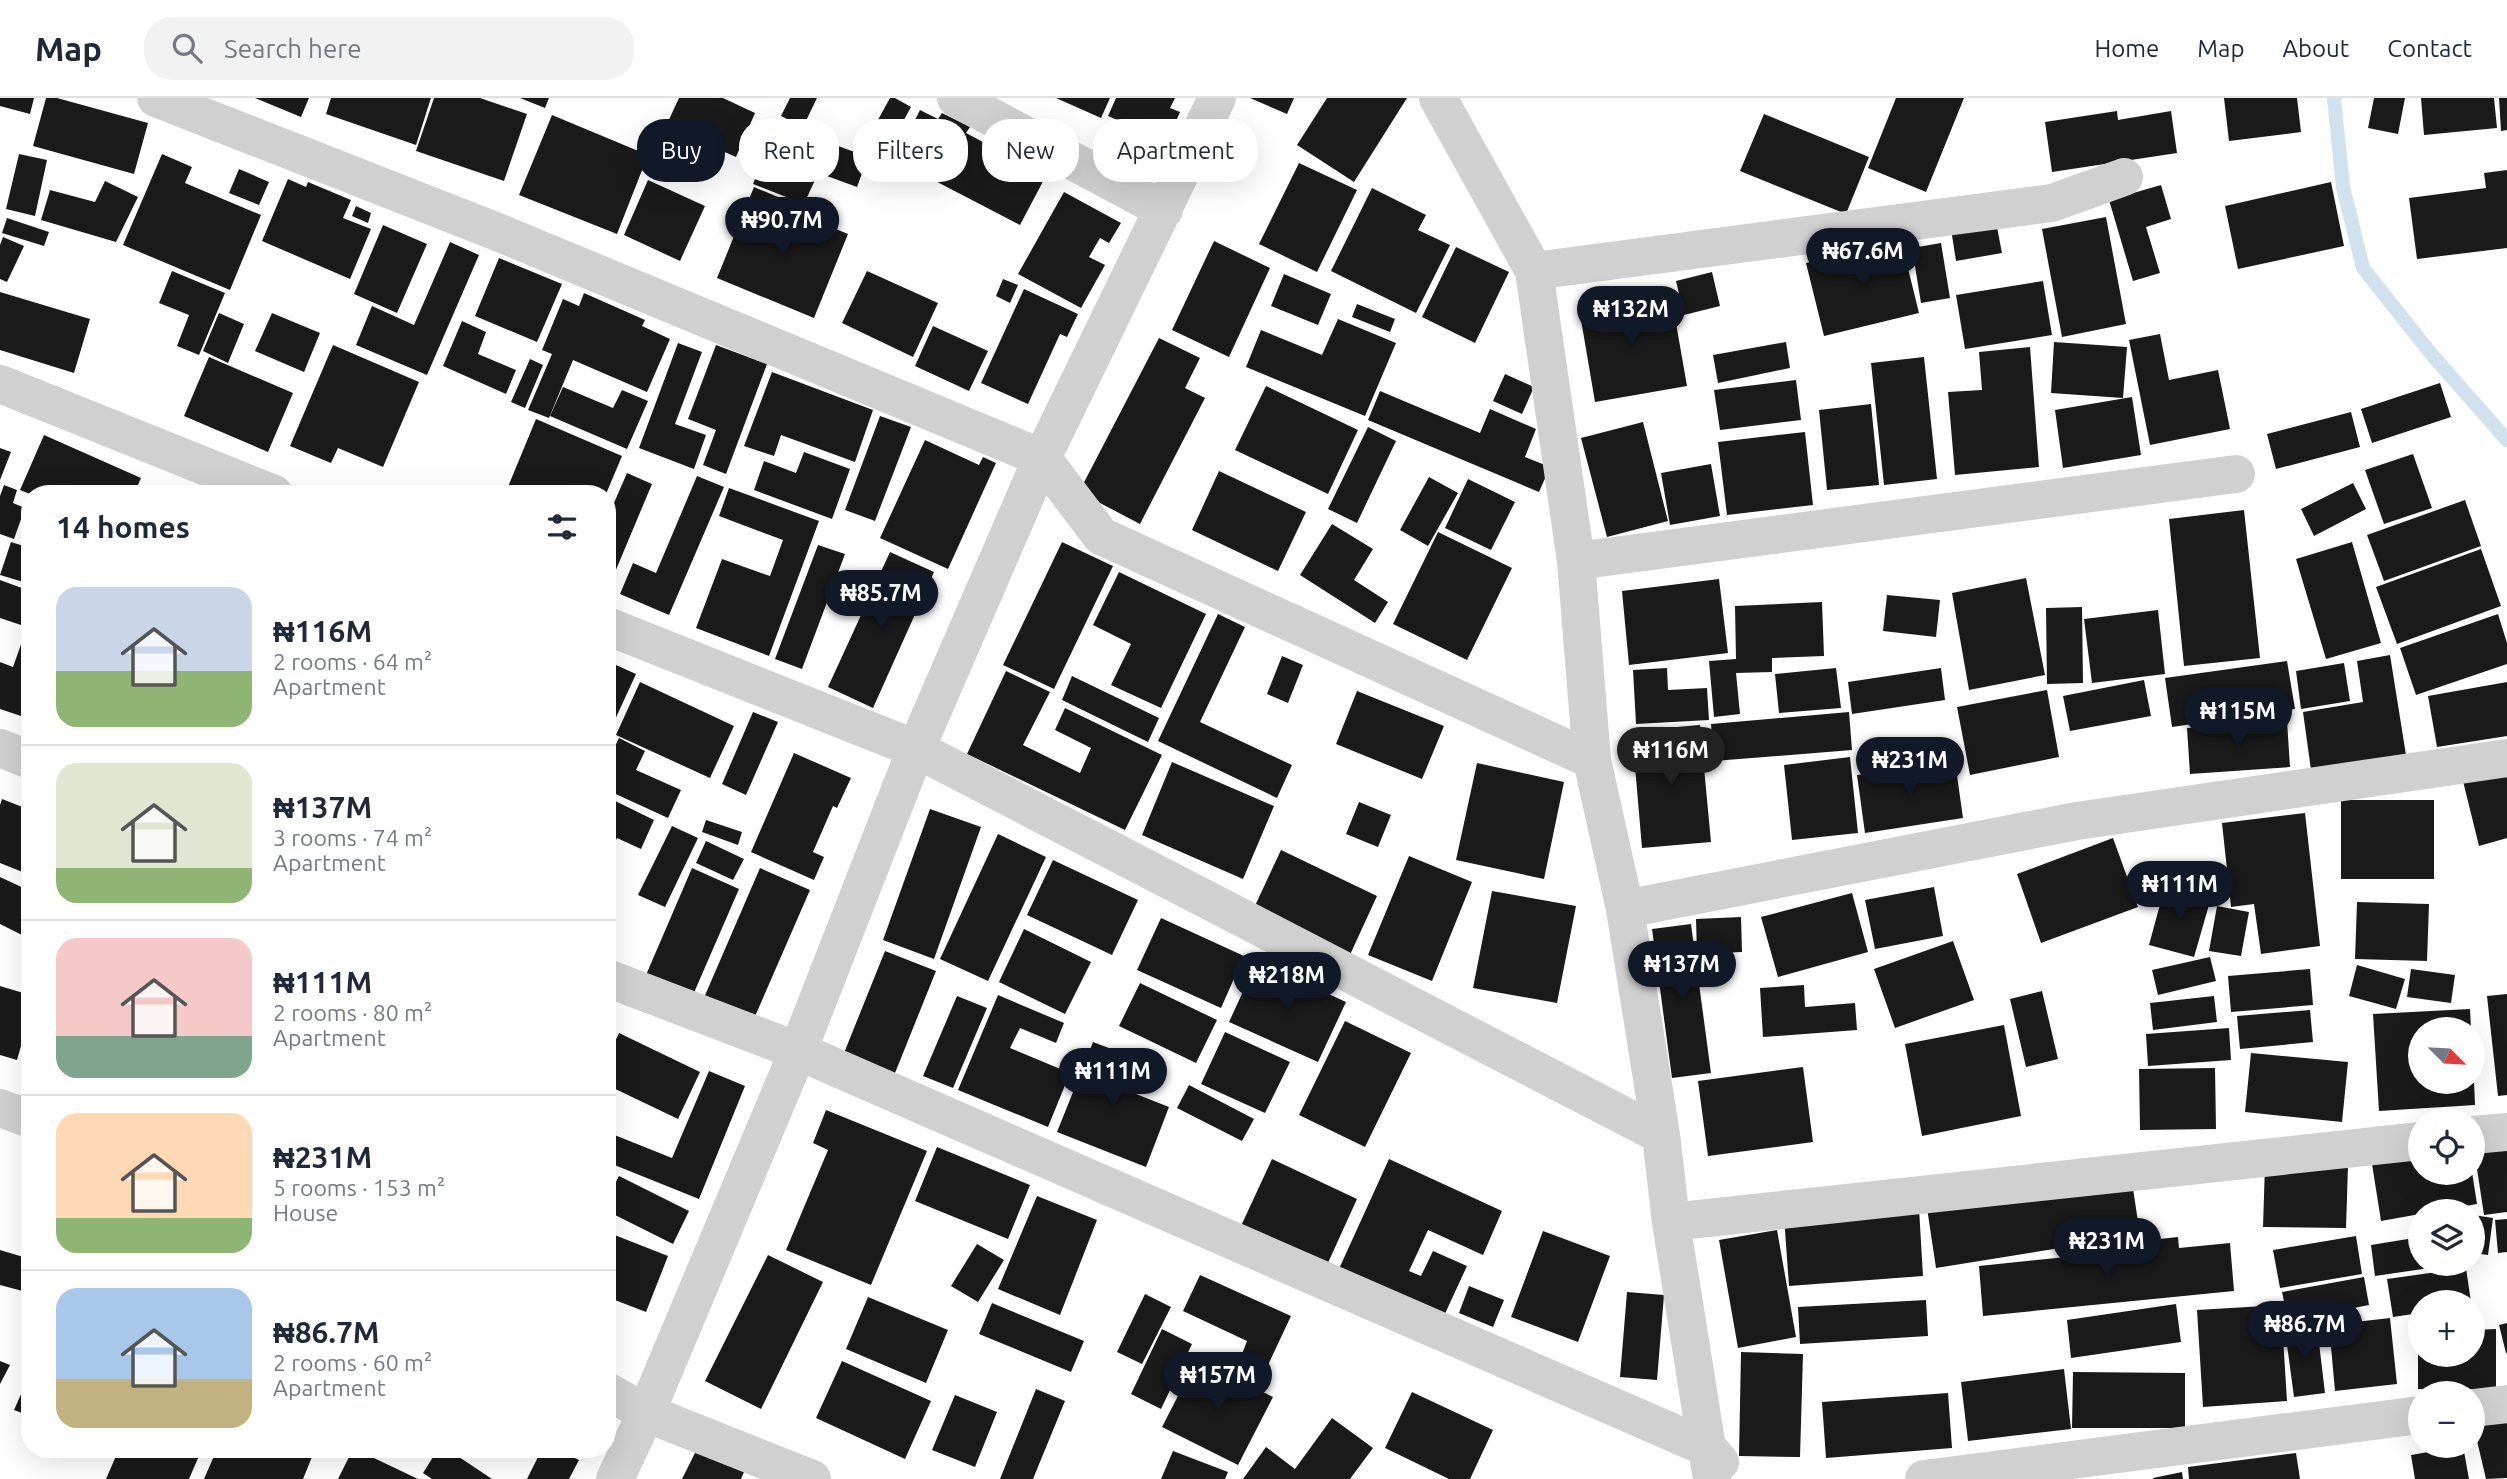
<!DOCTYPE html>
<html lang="en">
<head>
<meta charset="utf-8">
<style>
	:root { --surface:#fff; --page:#f2f2f3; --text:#1f2937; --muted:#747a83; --line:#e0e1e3; --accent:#111827 }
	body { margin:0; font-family:Ubuntu,sans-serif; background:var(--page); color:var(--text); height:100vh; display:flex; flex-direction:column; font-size:26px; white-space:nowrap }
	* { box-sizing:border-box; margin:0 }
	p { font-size:23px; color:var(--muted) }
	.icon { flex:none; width:38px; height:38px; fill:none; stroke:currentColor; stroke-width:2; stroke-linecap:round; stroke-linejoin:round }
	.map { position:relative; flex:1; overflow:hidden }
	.details { position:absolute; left:21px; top:387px; width:595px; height:973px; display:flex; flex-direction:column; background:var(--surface); border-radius:28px; box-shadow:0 7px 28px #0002 }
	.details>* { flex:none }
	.guide { position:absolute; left:637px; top:21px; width:665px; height:63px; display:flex; gap:14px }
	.needle { width:46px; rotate:114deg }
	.fabs { position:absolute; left:2408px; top:919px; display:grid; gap:14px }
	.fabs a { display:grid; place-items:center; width:77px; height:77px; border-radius:50%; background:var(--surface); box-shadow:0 7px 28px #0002; font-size:35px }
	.price { position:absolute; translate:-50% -60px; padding:0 16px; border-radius:24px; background:var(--accent); color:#fff; font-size:23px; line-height:46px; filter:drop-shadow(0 2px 4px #0008) }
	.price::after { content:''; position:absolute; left:50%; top:42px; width:21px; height:16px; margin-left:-10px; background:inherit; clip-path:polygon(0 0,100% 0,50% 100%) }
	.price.active { background:#222; color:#fff }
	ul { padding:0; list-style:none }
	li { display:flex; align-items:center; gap:21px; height:175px; padding:0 35px }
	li+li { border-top:2px solid var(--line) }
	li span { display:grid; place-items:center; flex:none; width:196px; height:140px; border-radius:21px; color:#555 }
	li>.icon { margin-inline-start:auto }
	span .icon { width:84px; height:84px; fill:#fffc; stroke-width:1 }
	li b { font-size:30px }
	h2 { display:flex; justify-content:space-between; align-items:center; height:84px; padding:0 35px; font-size:30px }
	.chip { padding:0 24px; border-radius:28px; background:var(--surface); box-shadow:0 7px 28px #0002; font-size:24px; line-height:63px }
	.chip.active { background:var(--accent); color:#fff }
	header { display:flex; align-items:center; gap:42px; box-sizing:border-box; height:98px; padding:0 35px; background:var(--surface); border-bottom:2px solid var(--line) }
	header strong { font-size:33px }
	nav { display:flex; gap:38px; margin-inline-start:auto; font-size:24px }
	.search { width:490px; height:63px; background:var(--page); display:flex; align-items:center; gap:18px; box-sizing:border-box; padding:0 24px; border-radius:28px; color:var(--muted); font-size:26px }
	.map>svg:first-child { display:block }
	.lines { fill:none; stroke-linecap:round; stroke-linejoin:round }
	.stream { stroke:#cfe2ee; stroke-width:14 }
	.building { fill:#1a1a1a }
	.minor { stroke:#d0d0d0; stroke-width:38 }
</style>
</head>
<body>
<header>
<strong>Map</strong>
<div class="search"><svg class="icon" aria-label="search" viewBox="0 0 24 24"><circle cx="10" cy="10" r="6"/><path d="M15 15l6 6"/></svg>Search here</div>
<nav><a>Home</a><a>Map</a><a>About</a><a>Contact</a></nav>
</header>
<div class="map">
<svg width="2507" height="1381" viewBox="0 0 2507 1381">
	<rect width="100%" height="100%" fill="#fff"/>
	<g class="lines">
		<path class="stream" d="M2334,0L2343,89L2363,170L2432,257L2507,342"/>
	</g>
	<path class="building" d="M0,0H34L30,16L0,8Z
		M46,0H57L148,25L134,76L33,48Z
		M255,0H309L301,19Z
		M331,0H431L416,47L326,16Z
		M434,0H480L527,16L504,83L416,53Z
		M520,0H549L545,10Z
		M679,0H723L755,15L736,59L666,28Z
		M790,0H817L803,29L781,18Z
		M890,0H895L911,9L882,62L862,51Z
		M1056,0H1110L1101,20Z
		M1116,0H1175L1170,10L1180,14L1167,44L1108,18Z
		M1250,0H1294L1287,16Z
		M1327,0H1407L1354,84L1297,47Z
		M1896,0H1964L1926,94L1868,70Z
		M2224,0H2297L2301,34L2229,43Z
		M2374,0H2405L2398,36L2368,30Z
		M2421,0H2494L2497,30L2424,37Z
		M2499,0H2507V32L2501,33Z
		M920,12L938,21L942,15L970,29L966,35L1022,65L1024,60L1049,72L1020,127L895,62Z
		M2117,13L2118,22L2171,13L2177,55L2052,74L2045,24Z
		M1764,16L1869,59L1846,116L1740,73Z
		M552,17L648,57L617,136L519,97Z
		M768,22L868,59L857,89L756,52Z
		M19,56L47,62L35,118L6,111Z
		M162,56L192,69L185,85L261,117L230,192L123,147Z
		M763,61L815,82L804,106L753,86Z
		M1299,65L1357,92L1317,174L1259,146Z
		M239,71L269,84L259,107L229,95Z
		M2507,72V150L2417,161L2409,100L2486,90L2484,75Z
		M288,81L306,89L308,84L351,102L343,120L371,131L350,181L262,143Z
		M648,82L705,108L680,163L624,137Z
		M105,83L138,99L116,144L41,122L50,92L95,104Z
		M2331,84L2344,148L2238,171L2225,108Z
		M2161,87L2171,121L2146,129L2160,175L2133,183L2109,102Z
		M754,89L778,99L765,131L788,141L799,116L848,136L814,220L717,180Z
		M1372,90L1426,117L1418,132L1450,147L1416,215L1331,173Z
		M1064,94L1121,125L1109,145L1100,140L1089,159L1105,167L1081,210L1018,176Z
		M356,108L371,115L368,125L352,118Z
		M2106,119L2126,226L2062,239L2042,131Z
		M7,120L49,134L44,148L2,135Z
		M1996,124L2002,155L1956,163L1951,131Z
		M383,127L427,146L397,215L354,196Z
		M3,139L24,148L7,184L0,181V147Z
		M1901,142L1919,215L1824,238L1806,165Z
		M1214,143L1270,170L1229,259L1172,232Z
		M450,144L479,157L427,277L356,247L372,208L414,227Z
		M1941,145L1950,200L1921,205L1912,150Z
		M1456,149L1509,174L1475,245L1422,219Z
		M499,160L562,186L537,244L475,218Z
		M172,173L225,195L199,257L177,248L189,217L159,205Z
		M867,173L938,205L913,259L842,225Z
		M1712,174L1720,208L1684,217L1676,183Z
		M1284,176L1331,196L1318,227L1271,208Z
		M1003,181L1018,187L1010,205L996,198Z
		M2043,183L2052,237L1965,251L1956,197Z
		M1653,190L1656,212L1673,208L1687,288L1595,304L1578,204Z
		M1024,191L1078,216L1067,239L1060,236L1028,306L981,285Z
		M0,194L90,221L74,275L0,252Z
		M584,195L645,222L642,228L670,241L647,294L573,262L549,320L528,312L552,256L542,252L563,201L579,208Z
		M1357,206L1395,221L1390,234L1352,219Z
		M219,215L244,226L228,265L203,253Z
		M272,215L320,235L304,274L255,253Z
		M1338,221L1396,245L1365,318L1246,269L1261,232L1322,257Z
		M462,223L486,234L478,256L516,272L506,296L443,268Z
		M933,228L988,253L969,293L915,268Z
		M2160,236L2169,282L2218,272L2230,331L2150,347L2129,242Z
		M1159,240L1200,260L1185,290L1205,300L1140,426L1079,394Z
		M1786,244L1790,270L1718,285L1713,257Z
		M2054,244L2127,249L2123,300L2051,295Z
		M678,245L702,254L675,326L706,337L694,371L639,350Z
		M333,247L419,284L383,369L338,350L331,365L290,348Z
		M716,247L767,266L726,376L703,367L716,332L688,321Z
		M2030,249L2039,369L1955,377L1948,294L1982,292L1979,254Z
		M209,259L293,295L268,354L184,318Z
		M1924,259L1937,381L1884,387L1871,265Z
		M530,261L543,267L525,310L511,304Z
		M772,274L873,312L855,364L781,337L774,358L744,348Z
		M1505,276L1534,289L1522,316L1493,303Z
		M1796,282L1801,322L1720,332L1714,292Z
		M2440,285L2451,319L2372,345L2361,311Z
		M1266,288L1358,332L1328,396L1235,352Z
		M563,289L613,310L622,292L648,303L627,351L550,318Z
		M1380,293L1480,335L1490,311L1536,331L1525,359L1550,369L1539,394L1368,322Z
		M2132,299L2141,357L2063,370L2055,312Z
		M1871,306L1879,387L1827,392L1819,312Z
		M2351,314L2360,349L2276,371L2267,336Z
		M880,318L911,329L875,423L845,412Z
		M536,321L622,358L606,396H505Z
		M1643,324L1668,423L1607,439L1581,340Z
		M1368,329L1396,343L1357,425L1328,411Z
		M1805,334L1813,407L1727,417L1718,344Z
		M44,337L141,380L134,396H30L20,392Z
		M925,342L979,367L983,359L996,365L948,471L880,440Z
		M0,350L11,354L0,382Z
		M804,354L850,371L832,421L754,392L764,363L796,375Z
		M2413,356L2432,410L2384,426L2365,372Z
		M1711,366L1720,418L1670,427L1661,375Z
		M1219,373L1306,414L1278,473L1192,432Z
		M627,375L652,386L610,486L607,485V421Z
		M697,378L724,389L669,517L620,496L633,465L656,475Z
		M1429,379L1458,395L1428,448L1400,432Z
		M1468,381L1515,404L1491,452L1445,430Z
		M2353,385L2366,411L2314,438L2301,411Z
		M4,387L17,392L13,405L25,410L14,441L0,436V398Z
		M729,390L819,423L769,558L696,530L722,461L770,478L783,442L719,418Z
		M2465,402L2481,448L2384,483L2367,437Z
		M2244,412L2260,560L2184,568L2169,421Z
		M1332,426L1373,451L1354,482L1388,504L1375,525L1300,477Z
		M1438,434L1512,470L1467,562L1393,526Z
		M11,444L30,450V486L0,477Z
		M1062,444L1113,468L1054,591L1003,567Z
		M2352,444L2381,545L2326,561L2296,461Z
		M818,447L845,456L802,571L775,561Z
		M2481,451L2501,508L2397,546L2376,489Z
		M890,454L934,474L873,610L828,589Z
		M1119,474L1206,516L1161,610L1111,587L1131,546L1093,527Z
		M2026,480L2045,577L1969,592L1952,495Z
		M1719,481L1728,555L1629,567L1622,493Z
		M0,482L30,493V530L0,520Z
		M1887,497L1940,502L1936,539L1883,533Z
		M1822,504L1824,558L1772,560V574L1736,575L1740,616L1714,619L1709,563L1736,561L1735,508Z
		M2082,509L2083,585L2047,586L2046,510Z
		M2158,512L2165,576L2092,585L2084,521Z
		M1218,516L1245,529L1200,624L1292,667L1277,700L1158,643Z
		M2498,516L2507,545V566L2416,597L2400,550Z
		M25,535L30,536V621L0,611V564L13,569Z
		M2390,557L2406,657L2311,672L2303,614L2363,604L2357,563Z
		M1282,558L1303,567L1288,605L1267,596Z
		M2287,563L2295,611L2172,629L2165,580Z
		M2344,565L2350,603L2301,611L2296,573Z
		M616,567L636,576L607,639V583Z
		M1667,570L1668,592L1707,590L1709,622L1636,626L1633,572Z
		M1836,570L1841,610L1779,615L1775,576Z
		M1941,570L1945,602L1852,616L1848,584Z
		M1006,573L1050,594L1023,647L1080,675L1091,650L1055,632L1065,610L1162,657L1125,732L967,656Z
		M1072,578L1159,620L1148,644L1062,602Z
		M2144,582L2151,618L2070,633L2063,598Z
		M640,584L734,628L710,680L616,637Z
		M2507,584V638L2437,649L2428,598Z
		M2047,592L2059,659L1970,677L1957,609Z
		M1357,593L1444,628L1422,681L1336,646Z
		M753,614L778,624L746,697L722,686Z
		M1849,614L1852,652L1714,663L1711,626Z
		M2287,623L2290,669L2190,676L2187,630Z
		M1700,627L1711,744L1642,750L1632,633Z
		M619,640L645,653L636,672L681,692L668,720L607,692V665Z
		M794,655L851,680L837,710L833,708L813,754L824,759L814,782L751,754Z
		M1850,659L1858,735L1792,742L1784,667Z
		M1955,663L1963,720L1865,735L1857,677Z
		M1172,664L1274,708L1243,781L1142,737Z
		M1477,665L1564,684L1544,781L1456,762Z
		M2507,668V740L2479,748L2462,679Z
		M607,699L654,722L641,751L617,740L607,761Z
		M2,701L30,712V777L0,765V707Z
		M2341,702H2434V781H2341Z
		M1359,704L1391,717L1378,749L1346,736Z
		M930,711L981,729L934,861L883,842Z
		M2305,715L2320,848L2261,856L2254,806L2231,809L2222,725Z
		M706,722L742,734L738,747L702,734Z
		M672,728L698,740L665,809L638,797Z
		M998,736L1046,759L988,883L940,861Z
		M2113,740L2138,809L2041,845L2017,776Z
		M706,743L744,761L733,782L696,765Z
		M1281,752L1377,798L1349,859L1253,812Z
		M1409,758L1472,784L1432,883L1368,857Z
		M1053,762L1138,802L1112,857L1027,817Z
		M692,770L739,791L693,897L646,877Z
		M760,770L810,792L753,923L703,902Z
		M0,779L30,793V831L26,839L0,826Z
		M2165,788L2211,800L2194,859L2149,847Z
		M1934,789L1943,838L1875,851L1865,802Z
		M1492,793L1576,808L1557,905L1473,890Z
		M1852,795L1868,854L1778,879L1761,819Z
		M2357,804L2429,806L2427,863L2355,861Z
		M2217,808L2249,814L2241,858L2209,853Z
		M1741,819L1742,854L1697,856L1696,821Z
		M1161,820L1244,858L1221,910L1137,872Z
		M1691,826L1711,975L1672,980L1652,831Z
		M1024,831L1091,864L1065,916L999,884Z
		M29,843H30V865L23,863Z
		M1953,843L1974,902L1895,930L1874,871Z
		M885,853L936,873L893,980L842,960Z
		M2210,859L2216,883L2158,897L2152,872Z
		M1257,863L1346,904L1318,964L1229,924Z
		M2357,867L2405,881L2396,911L2349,898Z
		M2310,871L2313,907L2231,914L2228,878Z
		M2411,871L2455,877L2451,905L2407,899Z
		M1140,885L1217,922L1196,965L1119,928Z
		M1804,887L1805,909L1855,905L1857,932L1763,939L1760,890Z
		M0,888L30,897V916L17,962L0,957Z
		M2042,893L2058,961L2026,969L2010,901Z
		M2507,896V997L2498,998L2487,898Z
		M998,897L1064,925L1056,945L1020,930L1010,950L1070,975L1048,1029L958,992Z
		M957,898L987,910L953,990L923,978Z
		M2214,898L2217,924L2153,932L2150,905Z
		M2470,911L2471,931H2420V984H2474L2475,1007L2379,1013L2373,916Z
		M2310,912L2313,944L2240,951L2237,918Z
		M1345,923L1411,955L1365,1049L1299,1017Z
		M2004,927L2021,1018L1922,1038L1905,946Z
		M2229,930L2231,962L2148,968L2146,936Z
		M1225,934L1290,964L1265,1015L1201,986Z
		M619,935L700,974L678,1021L607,987V960Z
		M1093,944L1143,963L1131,994L1169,1009L1146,1069L1057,1034Z
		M2251,955L2348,964L2342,1024L2245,1014Z
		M1803,969L1813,1044L1708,1058L1698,983Z
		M2215,970L2216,1031L2140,1032L2139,971Z
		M709,973L745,988L699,1101L607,1064V1034L672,1060Z
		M1189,987L1254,1021L1242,1043L1177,1010Z
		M826,1012L927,1053L871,1187L786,1152L828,1052L813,1045Z
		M2507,1046V1114L2484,1117L2474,1051Z
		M937,1049L1030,1087L1008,1141L915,1103Z
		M2420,1057V1074H2472L2477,1106L2438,1113H2420V1116L2381,1123L2372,1066Z
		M1272,1061L1357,1101L1327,1167L1241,1128Z
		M1389,1061L1502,1113L1483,1157L1428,1132L1409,1173L1421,1178L1433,1153L1467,1168L1443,1220L1338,1173Z
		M2265,1067L2348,1068L2346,1130L2263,1129Z
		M2131,1077L2140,1137L1936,1170L1927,1110Z
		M619,1078L689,1113L673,1146L607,1113V1101Z
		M1037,1098L1097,1122L1060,1217L998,1191Z
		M1919,1110L1923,1178L1789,1188L1784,1119Z
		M2473,1117L2493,1120L2488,1157L2473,1155Z
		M2507,1121V1154L2498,1155L2495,1122Z
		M1777,1132L1796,1239L1738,1250L1719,1142Z
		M1543,1133L1610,1158L1578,1244L1511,1219Z
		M607,1134L668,1158L646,1214L607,1199Z
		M2356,1138L2362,1176L2280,1190L2273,1152Z
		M2178,1139L2179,1150L2230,1145L2234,1193L1983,1218L1979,1168L2142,1151L2141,1143Z
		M2420,1139V1166L2450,1167L2375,1178L2371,1147Z
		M977,1146L1004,1162L978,1204L951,1188Z
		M0,1152L30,1161V1195L0,1187Z
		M768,1157L823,1184L761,1311L705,1283Z
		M2466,1170L2471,1204H2420V1215L2393,1219L2387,1181Z
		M1200,1177L1291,1218L1268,1267L1242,1256L1247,1243L1183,1213Z
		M2364,1179L2369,1207L2288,1223L2282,1194Z
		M1469,1188L1504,1202L1493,1229L1459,1215Z
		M1627,1194L1664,1197L1657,1282L1620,1279Z
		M1145,1196L1171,1209L1142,1266L1117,1254Z
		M868,1199L948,1232L926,1285L846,1251Z
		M1926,1202L1928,1238L1800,1246L1798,1209Z
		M992,1205L1084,1243L1071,1274L979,1236Z
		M2176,1206L2181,1244L2071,1260L2067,1222Z
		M2281,1207L2287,1303L2203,1309L2197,1212Z
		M2390,1220L2397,1286L2335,1293L2329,1227Z
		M2507,1225V1255H2506L2499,1227Z
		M2317,1228L2325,1295L2294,1299L2285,1232Z
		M1162,1231L1192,1246L1161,1311L1131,1296Z
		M2496,1231V1291H2418V1256H2473V1232Z
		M1741,1254L1803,1256L1800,1359L1739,1358Z
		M1197,1261L1273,1299L1238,1367L1162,1329Z
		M0,1263L10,1267L0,1286Z
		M842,1263L931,1303L905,1361L816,1320Z
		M2064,1271L2071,1331L1968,1343L1961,1284Z
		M2073,1274L2185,1275V1330H2072Z
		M30,1276V1318L14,1312Z
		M1036,1291L1065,1303L1033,1381H1000Z
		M1412,1294L1493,1332L1470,1381H1449L1385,1350Z
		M1948,1295L1952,1350L1826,1360L1822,1304Z
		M955,1297L997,1314L975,1369L932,1352Z
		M1332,1320L1373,1350L1350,1381H1243L1266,1349L1295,1371Z
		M2507,1322V1380L2486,1381L2474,1330Z
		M2463,1348L2469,1381H2415L2411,1357Z
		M119,1351H202L189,1381H106Z
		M217,1351H307L314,1354L303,1381H204Z
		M353,1351H355L418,1381H338Z
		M438,1351H447L492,1381H432L423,1375Z
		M542,1351H556L579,1362L569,1381H527Z
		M697,1351L744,1374L741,1381H682Z
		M1173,1353L1228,1374L1225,1381H1161Z
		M2296,1355L2300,1381H2189L2188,1369Z
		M2182,1374L2183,1381H2153V1380Z"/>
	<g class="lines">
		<path class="minor" d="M156,0L500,135L1042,360L1101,438L1592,662
			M956,0L1164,112
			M1438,0L1534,173L1576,463L1592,662L1625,811L1661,1037L1671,1124L1712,1381
			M1534,173L2052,105L2124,79
			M0,286L274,396
			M1576,463L2236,376
			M607,528L916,651L1661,1037
			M0,650L30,662
			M1625,811L2077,723L2507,660
			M607,880L798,953L1708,1350L1720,1364
			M0,1010L30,1021
			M2473,1037L2507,1034
			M1671,1124L2420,1043
			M607,1293L646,1315L812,1381
			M2473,1310L2507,1306
			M615,1381L646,1315L798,953L916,651L1042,360L1217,0
			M1924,1381L2420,1317"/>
	</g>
</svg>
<div class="fabs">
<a><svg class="needle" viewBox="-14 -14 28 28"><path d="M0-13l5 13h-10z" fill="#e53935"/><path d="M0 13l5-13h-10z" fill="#747a83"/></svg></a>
<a><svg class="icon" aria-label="locate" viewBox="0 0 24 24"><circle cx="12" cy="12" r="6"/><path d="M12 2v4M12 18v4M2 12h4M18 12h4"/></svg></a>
<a><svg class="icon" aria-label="layers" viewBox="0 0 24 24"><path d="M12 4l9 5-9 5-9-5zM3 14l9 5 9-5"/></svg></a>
<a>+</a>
<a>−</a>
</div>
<b class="price" style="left:782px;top:159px">₦90.7M</b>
<b class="price" style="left:1863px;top:190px">₦67.6M</b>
<b class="price" style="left:1631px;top:248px">₦132M</b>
<b class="price" style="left:881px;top:532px">₦85.7M</b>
<b class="price" style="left:2238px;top:650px">₦115M</b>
<b class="price active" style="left:1671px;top:689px">₦116M</b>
<b class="price" style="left:1910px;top:699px">₦231M</b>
<b class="price" style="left:2180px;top:823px">₦111M</b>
<b class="price" style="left:1682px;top:903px">₦137M</b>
<b class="price" style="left:1287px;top:914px">₦218M</b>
<b class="price" style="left:1113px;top:1010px">₦111M</b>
<b class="price" style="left:2107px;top:1180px">₦231M</b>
<b class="price" style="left:2305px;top:1263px">₦86.7M</b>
<b class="price" style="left:1218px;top:1314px">₦157M</b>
<div class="guide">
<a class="chip active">Buy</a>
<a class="chip">Rent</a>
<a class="chip">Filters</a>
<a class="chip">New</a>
<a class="chip">Apartment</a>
</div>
<section class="details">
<h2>14 homes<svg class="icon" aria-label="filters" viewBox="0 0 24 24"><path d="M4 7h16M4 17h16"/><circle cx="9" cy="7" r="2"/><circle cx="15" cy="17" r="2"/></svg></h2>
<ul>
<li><span style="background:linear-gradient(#c9d6e8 60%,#8fb573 0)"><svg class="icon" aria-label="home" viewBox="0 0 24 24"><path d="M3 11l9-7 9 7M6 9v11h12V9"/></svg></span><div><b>₦116M</b><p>2 rooms · 64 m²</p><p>Apartment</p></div></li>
<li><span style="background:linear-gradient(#dfe7d0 75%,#8fb573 0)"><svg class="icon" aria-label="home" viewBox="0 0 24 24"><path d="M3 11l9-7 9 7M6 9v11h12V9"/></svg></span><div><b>₦137M</b><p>3 rooms · 74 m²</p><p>Apartment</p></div></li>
<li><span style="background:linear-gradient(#f6c9c9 70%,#7fa58c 0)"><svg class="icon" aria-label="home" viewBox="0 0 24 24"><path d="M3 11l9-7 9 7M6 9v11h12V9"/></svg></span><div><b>₦111M</b><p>2 rooms · 80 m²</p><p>Apartment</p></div></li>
<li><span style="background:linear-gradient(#ffd9b3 75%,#8fb573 0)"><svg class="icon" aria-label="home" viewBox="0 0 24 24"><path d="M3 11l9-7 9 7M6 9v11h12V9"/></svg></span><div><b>₦231M</b><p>5 rooms · 153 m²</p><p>House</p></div></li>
<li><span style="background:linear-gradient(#a9c7e8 65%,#c2b280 0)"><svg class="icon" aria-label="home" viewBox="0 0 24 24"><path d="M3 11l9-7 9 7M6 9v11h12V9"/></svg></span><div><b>₦86.7M</b><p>2 rooms · 60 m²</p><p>Apartment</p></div></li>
</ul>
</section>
</div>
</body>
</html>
